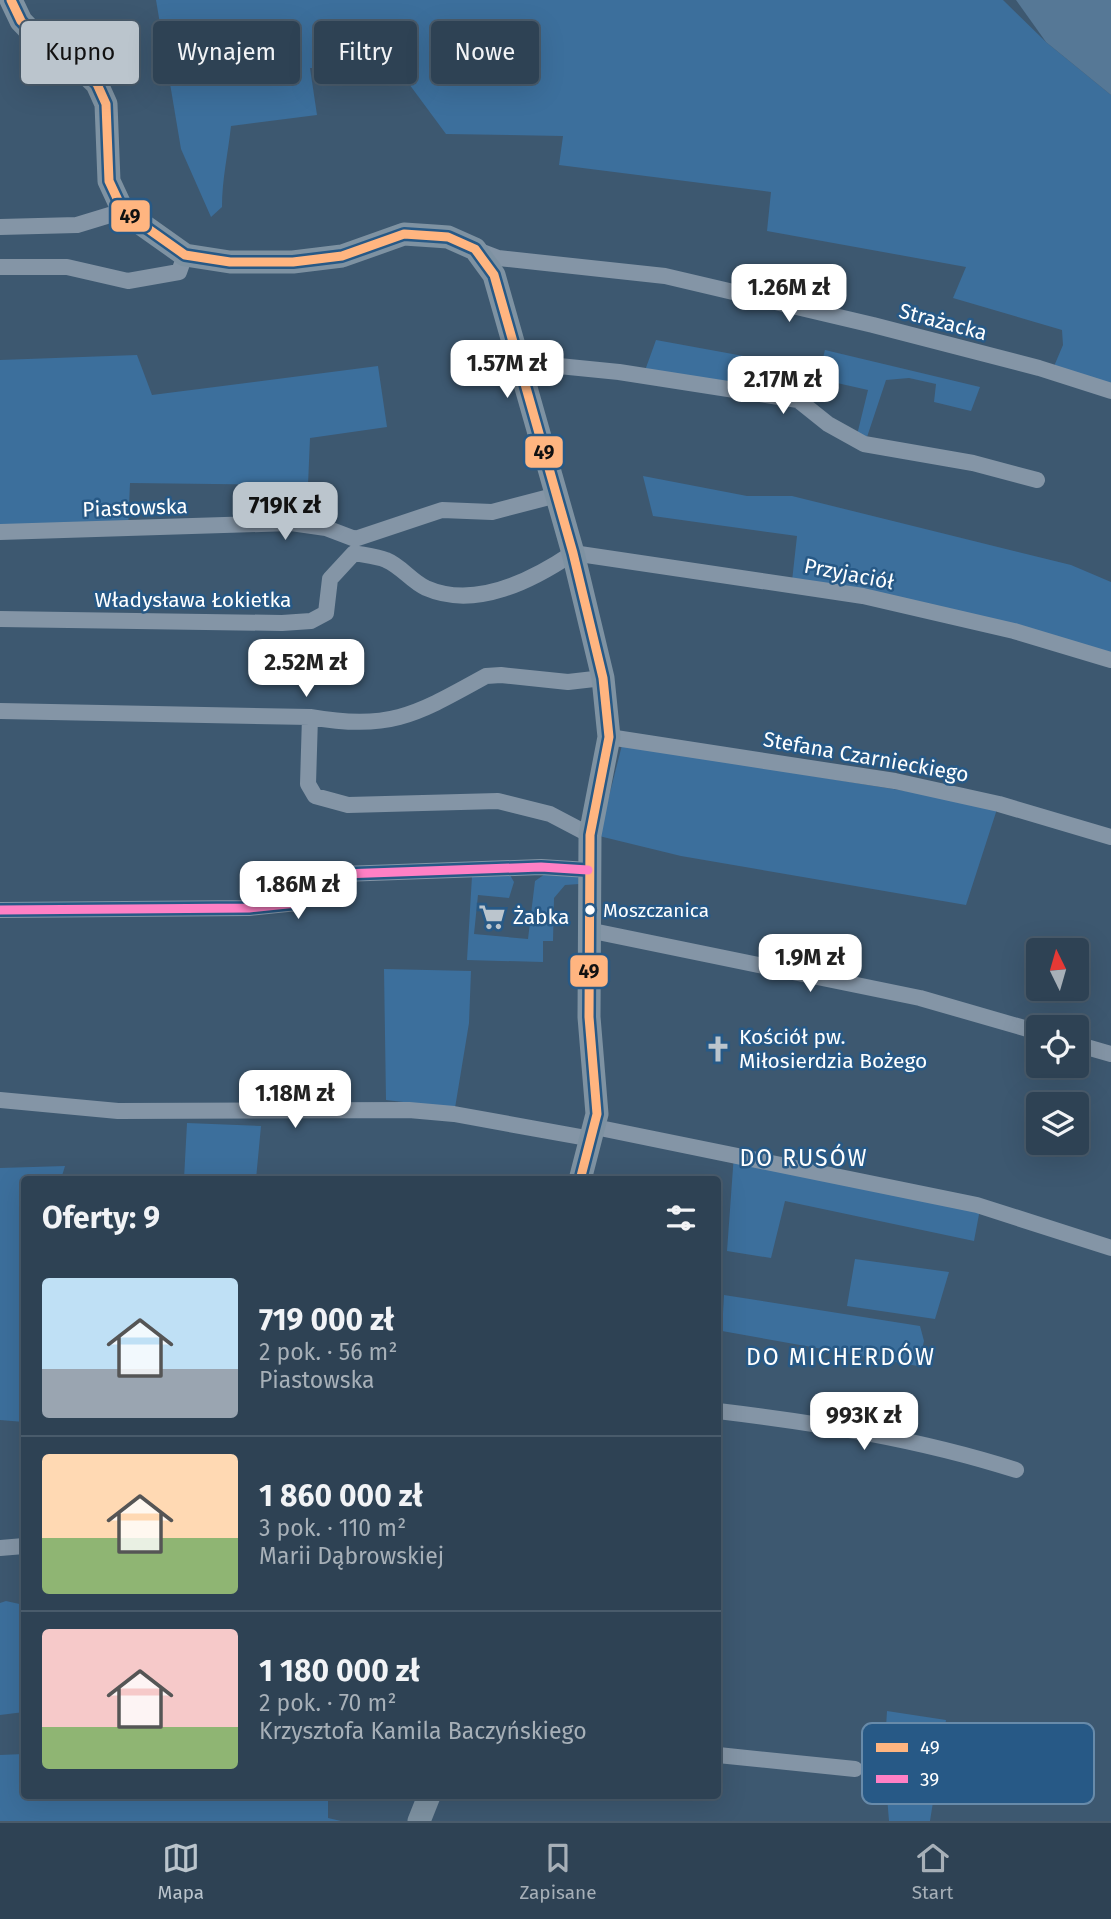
<!DOCTYPE html>
<html lang="pl">
<head>
<meta charset="utf-8">
<style>
	:root { --surface:#2e4254; --page:#3a4d5e; --text:#f1f3f6; --muted:#a7b0b8; --line:#495b6b; --accent:#bbc5cd }
	body { margin:0; font-family:"Fira Sans",sans-serif; background:var(--page); color:var(--text); height:100vh; display:flex; flex-direction:column; font-size:26px; white-space:nowrap }
	* { box-sizing:border-box; margin:0 }
	p { font-size:23px; color:var(--muted) }
	.icon { flex:none; width:38px; height:38px; fill:none; stroke:currentColor; stroke-width:2; stroke-linecap:round; stroke-linejoin:round }
	.map { position:relative; flex:1; overflow:hidden }
	.panel { position:absolute; left:21px; top:1176px; width:700px; height:623px; display:flex; flex-direction:column; background:var(--surface); border-radius:7px; box-shadow:0 7px 28px #0002,0 0 0 2px var(--line) }
	.panel>* { flex:none }
	.guide { position:absolute; left:21px; top:21px; width:700px; height:63px; display:flex; gap:14px }
	.needle { width:46px; rotate:355deg }
	.buttons { position:absolute; left:1026px; top:938px; display:grid; gap:14px }
	.buttons a { display:grid; place-items:center; width:63px; height:63px; border-radius:7px; background:var(--surface); box-shadow:0 7px 28px #0002,0 0 0 2px var(--line); font-size:35px }
	.price { position:absolute; translate:-50% -60px; padding:0 16px; border-radius:14px; background:#fff; color:#222; font-size:23px; line-height:46px; filter:drop-shadow(0 2px 4px #0008) }
	.price::after { content:''; position:absolute; left:50%; top:42px; width:21px; height:16px; margin-left:-10px; background:inherit; clip-path:polygon(0 0,100% 0,50% 100%) }
	.price.selected { background:var(--accent); color:#111 }
	ul { padding:0; list-style:none }
	li { display:flex; align-items:center; gap:21px; height:175px; padding:0 21px }
	li+li { border-top:2px solid var(--line) }
	li span { display:grid; place-items:center; flex:none; width:196px; height:140px; border-radius:7px; color:#555 }
	li>.icon { margin-inline-start:auto }
	span .icon { width:84px; height:84px; fill:#fffc; stroke-width:1 }
	li b { font-size:30px }
	h2 { display:flex; justify-content:space-between; align-items:center; height:84px; padding:0 21px; font-size:30px }
	.tag { padding:0 24px; border-radius:7px; background:var(--surface); box-shadow:0 7px 28px #0002,0 0 0 2px var(--line); font-size:24px; line-height:63px }
	.tag.selected { background:var(--accent); color:#111 }
	.tabs { display:flex; justify-content:space-around; align-items:center; height:98px; border-top:2px solid var(--line); background:var(--surface); font-size:19px; color:var(--muted) }
	.tabs a { display:grid; justify-items:center; gap:4px }
	.tabs .selected { color:var(--accent) }
	.map>svg:first-child { display:block }
	.green { fill:#3c6f9c }
	.water { fill:#567896 }
	.lines { fill:none; stroke-linecap:round; stroke-linejoin:round }
	.street { stroke:#8495a6; stroke-width:16 }
	.secondary { stroke:#7e92a2; stroke-width:23 }
	.bus-1-casing { stroke:#275986; stroke-width:14 }
	.bus-2-casing { stroke:#275986; stroke-width:14 }
	.bus-1 { stroke:#ffb580; stroke-width:9 }
	.bus-2 { stroke:#ff80c5; stroke-width:9 }
	.bus-dot { fill:#fff; stroke:#275986; stroke-width:2.5 }
	.labels { text-anchor:middle; dominant-baseline:central; stroke-width:5; stroke-linejoin:round; paint-order:stroke }
	.bus-label { font-size:19px; fill:#fff; stroke:#275986; text-anchor:start }
	.street-label { font-size:21px; fill:#fff; stroke:#275986 }
	.poi-label { font-size:21px; fill:#fff; stroke:#275986; text-anchor:start }
	.neighbourhood-label { font-size:23px; letter-spacing:2px; fill:#fff; stroke:#275986 }
	.key { fill:#275986; stroke:#688baa; stroke-width:2 }
	.key-label { font-size:19px; fill:#fff }
	.line-badge { stroke:#275986; stroke-width:2.5 }
	.pale-badge-label { font-size:19px; text-anchor:middle; font-weight:bold; fill:#111 }
</style>
</head>
<body>
<div class="map">
<svg width="1111" height="1821" viewBox="0 0 1111 1821">
	<rect width="100%" height="100%" fill="#3d5870"/>
	<path class="green" d="M156,0H1003L1046,42L1111,95V389L1052,371L1063,345L1062,330L953,298L966,267L767,231L771,192L559,165L563,136L446,134L398,69L310,68L317,115L231,126C228,154 222,179 222,207L211,217L181,149Z
		M656,340L820,370L825,350L980,387L971,411L934,402L936,384L909,378L886,380L867,437L857,435L868,390L837,383L801,398L643,376Z
		M137,355L152,395L378,366L387,427L310,438L308,485L130,483L128,530L0,532V360Z
		M643,476L747,496H792L1071,565L1111,582V653L792,581L797,536L653,516Z
		M622,745L998,806L966,905L681,856L599,836Z
		M569,873L579,878V884L565,885L554,898L553,941H543V962L467,960L472,876L510,875L514,882L509,898L478,895L474,934L528,939L535,881L545,874Z
		M384,969L471,971L469,1023L455,1108L386,1100Z
		M187,1123L261,1126L256,1179H184Z
		M734,1154L980,1209L974,1241L785,1201L771,1258L727,1251Z
		M65,1166L61,1179L24,1180V1422L0,1420V1168Z
		M855,1259L949,1272L935,1319L847,1306Z
		M724,1295L920,1326L924,1341L918,1366L722,1331Z
		M6,1601L24,1605V1712L0,1715V1603Z
		M887,1711L946,1720L930,1821H889L884,1759Z
		M24,1754V1796H328V1818L341,1821H0V1755Z"/>
	<path class="water" d="M1016,0H1111V95L1046,42Z"/>
	<g class="lines">
		<path class="street" d="M0,227L77,225L123,211
			M477,250L498,258L665,276L873,325L1039,368L1111,391
			M0,267H67L128,281L179,272L185,255
			M519,362L619,372L798,400L828,424L864,444L973,463L1037,480
			M0,532L291,523L326,528L355,539L442,510L492,512L557,495
			M0,619L282,623L311,621L326,613L330,579L354,553C364,555 377,556 386,560C401,566 411,581 426,588C476,610 533,580 573,553L863,596L1014,631L1111,660
			M0,711L310,717C391,731 417,714 486,676L501,675L568,682L603,678
			M310,717L308,784L315,796L348,805L498,801L550,814L590,835
			M609,737L895,781L999,804L1111,837
			M0,910L249,908L297,903L342,874L541,867L588,870
			M588,930L920,998L1038,1032
			M1076,1044L1111,1054
			M0,1100L118,1111L409,1110L454,1114L592,1139
			M595,1127L977,1205L1111,1248
			M718,1411C818,1423 919,1439 1016,1470
			M0,1548L24,1546
			M718,1755L855,1769"/>
		<path class="secondary" d="M11,0L21,21L45,46L73,61L97,84L106,104L109,181L123,211L185,255L230,262H293L342,256L404,234L434,236L448,237L475,249L494,275L573,553L603,678L609,737L590,835L589,1017L597,1114L580,1180
			M419,1821L429,1796"/>
		<g class="bus-1-casing">
			<path id="bus-1" d="M11,0L21,21L45,46L73,61L97,84L106,104L109,181L123,211L185,255L230,262H293L342,256L404,234L434,236L448,237L475,249L494,275L573,553L603,678L609,737L590,835L589,1017L597,1114L580,1180"/>
		</g>
		<g class="bus-2-casing">
			<path id="bus-2" d="M0,910L249,908L297,903L342,874L541,867L588,870"/>
		</g>
		<use href="#bus-1" class="bus-1"/>
		<use href="#bus-2" class="bus-2"/>
	</g>
	<defs>
		<g id="supermarket-bare" transform="scale(2.1)"><path d="M-6-5.5h2.5l.6 2H6L4.5 2H-2.5L-4.4-4H-6ZM-1.5 3.2a1.3 1.3 0 1 0 .1 0ZM3 3.2a1.3 1.3 0 1 0 .1 0Z" fill="#bbc5cd" stroke="#275986" stroke-width="2.5" paint-order="stroke"/></g>
		<g id="church-bare" transform="scale(2.1)"><path d="M-1.2-6h2.4v3.5h3.3v2.4h-3.3V6h-2.4V-.1h-3.3v-2.4h3.3Z" fill="#bbc5cd" stroke="#275986" stroke-width="2.5" paint-order="stroke"/></g>
	</defs>
	<g fill-rule="evenodd">
		<use href="#supermarket-bare" x="492" y="917"/>
		<use href="#church-bare" x="718" y="1049"/>
	</g>
	<circle class="bus-dot" cx="590" cy="910" r="6"/>
	<g class="labels">
		<g class="bus-label">
			<text x="603" y="910">Moszczanica</text>
		</g>
		<g class="street-label">
			<text transform="translate(943 322) rotate(15)">Strażacka</text>
			<text transform="translate(135 508) rotate(-2)">Piastowska</text>
			<text transform="translate(849 574) rotate(11)">Przyjaciół</text>
			<text x="193" y="600">Władysława Łokietka</text>
			<text transform="translate(866 757) rotate(10)">Stefana Czarnieckiego</text>
		</g>
		<g class="poi-label">
			<text x="513" y="917">Żabka</text>
			<text x="739" y="1037">Kościół pw.<tspan x="739" dy="24">Miłosierdzia Bożego</tspan></text>
		</g>
		<g class="neighbourhood-label">
			<text x="804" y="1158">DO RUSÓW</text>
			<text x="841" y="1357">DO MICHERDÓW</text>
		</g>
	</g>
	<rect x="862" y="1723" width="232" height="81" rx="10" class="key"/>
	<rect x="876" y="1743" width="32" height="9" fill="#ffb580"/>
	<rect x="876" y="1775" width="32" height="8" fill="#ff80c5"/>
	<g class="key-label">
		<text x="920" y="1754">49</text>
		<text x="920" y="1786">39</text>
	</g>
	<g class="line-badge">
		<rect x="110" y="199" width="41" height="34" rx="7" fill="#ffb580"/>
		<rect x="524" y="435" width="40" height="34" rx="7" fill="#ffb580"/>
		<rect x="569" y="954" width="40" height="34" rx="7" fill="#ffb580"/>
	</g>
	<g class="pale-badge-label">
		<text x="130" y="223">49</text>
		<text x="544" y="459">49</text>
		<text x="589" y="978">49</text>
	</g>
</svg>
<div class="buttons">
<a><svg class="needle" viewBox="-14 -14 28 28"><path d="M0-13l5 13h-10z" fill="#e53935"/><path d="M0 13l5-13h-10z" fill="#a7b0b8"/></svg></a>
<a><svg class="icon" aria-label="locate" viewBox="0 0 24 24"><circle cx="12" cy="12" r="6"/><path d="M12 2v4M12 18v4M2 12h4M18 12h4"/></svg></a>
<a><svg class="icon" aria-label="layers" viewBox="0 0 24 24"><path d="M12 4l9 5-9 5-9-5zM3 14l9 5 9-5"/></svg></a>
</div>
<b class="price" style="left:789px;top:324px">1.26M zł</b>
<b class="price" style="left:507px;top:400px">1.57M zł</b>
<b class="price" style="left:783px;top:416px">2.17M zł</b>
<b class="price selected" style="left:285px;top:542px">719K zł</b>
<b class="price" style="left:306px;top:699px">2.52M zł</b>
<b class="price" style="left:298px;top:921px">1.86M zł</b>
<b class="price" style="left:810px;top:994px">1.9M zł</b>
<b class="price" style="left:295px;top:1130px">1.18M zł</b>
<b class="price" style="left:864px;top:1452px">993K zł</b>
<div class="guide">
<a class="tag selected">Kupno</a>
<a class="tag">Wynajem</a>
<a class="tag">Filtry</a>
<a class="tag">Nowe</a>
</div>
<section class="panel">
<h2>Oferty: 9<svg class="icon" aria-label="filters" viewBox="0 0 24 24"><path d="M4 7h16M4 17h16"/><circle cx="9" cy="7" r="2"/><circle cx="15" cy="17" r="2"/></svg></h2>
<ul>
<li><span style="background:linear-gradient(#bfe0f5 65%,#9aa5b1 0)"><svg class="icon" aria-label="home" viewBox="0 0 24 24"><path d="M3 11l9-7 9 7M6 9v11h12V9"/></svg></span><div><b>719 000 zł</b><p>2 pok. · 56 m²</p><p>Piastowska</p></div></li>
<li><span style="background:linear-gradient(#ffd9b3 60%,#8fb573 0)"><svg class="icon" aria-label="home" viewBox="0 0 24 24"><path d="M3 11l9-7 9 7M6 9v11h12V9"/></svg></span><div><b>1 860 000 zł</b><p>3 pok. · 110 m²</p><p>Marii Dąbrowskiej</p></div></li>
<li><span style="background:linear-gradient(#f6c9c9 70%,#8fb573 0)"><svg class="icon" aria-label="home" viewBox="0 0 24 24"><path d="M3 11l9-7 9 7M6 9v11h12V9"/></svg></span><div><b>1 180 000 zł</b><p>2 pok. · 70 m²</p><p>Krzysztofa Kamila Baczyńskiego</p></div></li>
</ul>
</section>
</div>
<nav class="tabs">
<a class="selected"><svg class="icon" aria-label="map" viewBox="0 0 24 24"><path d="M3 6l6-2 6 2 6-2v14l-6 2-6-2-6 2zM9 4v14M15 6v14"/></svg>Mapa</a>
<a><svg class="icon" aria-label="saved" viewBox="0 0 24 24"><path d="M7 4h10v16l-5-4-5 4z"/></svg>Zapisane</a>
<a><svg class="icon" aria-label="home" viewBox="0 0 24 24"><path d="M3 11l9-7 9 7M6 9v11h12V9"/></svg>Start</a>
</nav>
</body>
</html>
